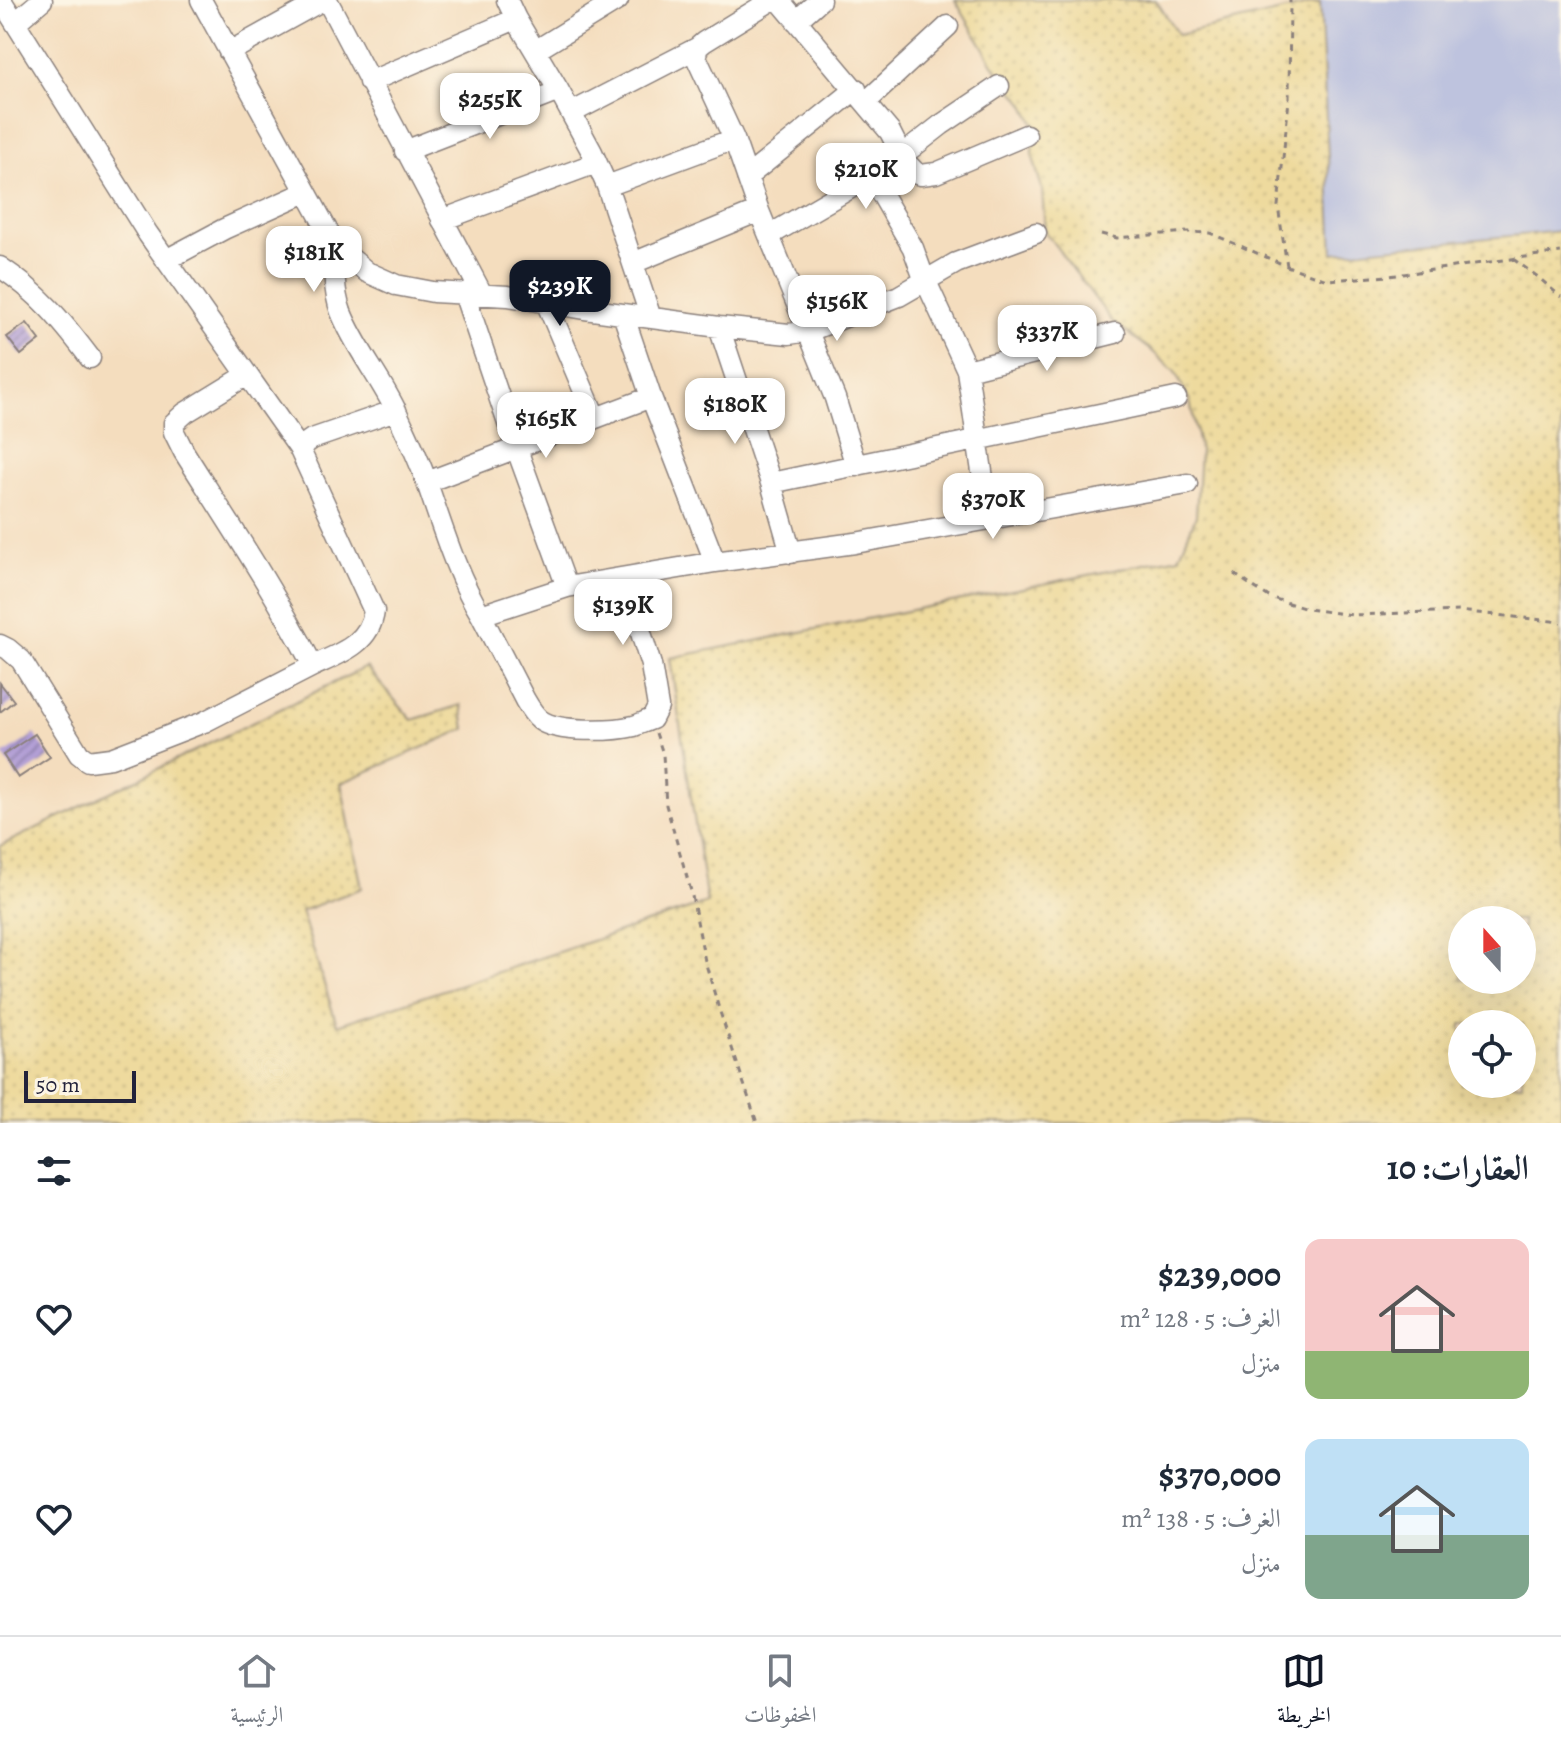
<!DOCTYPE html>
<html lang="ar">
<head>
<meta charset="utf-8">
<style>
	:root { --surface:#fff; --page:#f6f6f7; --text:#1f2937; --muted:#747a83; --line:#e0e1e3; --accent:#111827 }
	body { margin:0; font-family:Alegreya,Amiri,serif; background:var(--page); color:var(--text); direction:rtl; height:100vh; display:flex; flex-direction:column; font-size:30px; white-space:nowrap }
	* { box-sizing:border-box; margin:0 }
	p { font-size:26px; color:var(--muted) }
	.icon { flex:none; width:44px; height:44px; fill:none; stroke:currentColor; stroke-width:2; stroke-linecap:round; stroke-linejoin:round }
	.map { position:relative; height:1123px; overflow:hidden; direction:ltr }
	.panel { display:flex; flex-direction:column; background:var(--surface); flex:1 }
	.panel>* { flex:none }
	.needle { width:52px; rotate:339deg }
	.tools { position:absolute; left:1448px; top:906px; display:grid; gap:16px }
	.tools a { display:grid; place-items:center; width:88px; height:88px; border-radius:50%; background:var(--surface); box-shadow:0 8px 32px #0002; font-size:40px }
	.scale { position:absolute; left:24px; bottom:20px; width:112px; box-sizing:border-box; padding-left:8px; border:4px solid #22223b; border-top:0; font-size:22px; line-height:28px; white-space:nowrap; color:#22223b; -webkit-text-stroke:6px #fcf5e5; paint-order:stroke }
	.price { position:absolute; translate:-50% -68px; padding:0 18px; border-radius:16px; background:#fff; color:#222; font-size:26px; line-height:52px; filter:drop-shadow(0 2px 4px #0008) }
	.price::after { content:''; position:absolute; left:50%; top:48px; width:24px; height:18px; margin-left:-12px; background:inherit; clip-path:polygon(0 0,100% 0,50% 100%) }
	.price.on { background:var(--accent); color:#fff }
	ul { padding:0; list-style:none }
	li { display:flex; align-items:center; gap:24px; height:200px; padding:0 32px }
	li span { display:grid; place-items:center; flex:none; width:224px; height:160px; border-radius:16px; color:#555 }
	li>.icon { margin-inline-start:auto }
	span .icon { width:96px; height:96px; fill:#fffc; stroke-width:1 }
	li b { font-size:34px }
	h2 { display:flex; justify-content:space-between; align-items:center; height:96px; padding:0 32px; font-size:34px }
	.tabs { display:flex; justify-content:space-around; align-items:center; height:112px; border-top:2px solid var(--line); background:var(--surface); font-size:22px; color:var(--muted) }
	.tabs a { display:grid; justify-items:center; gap:4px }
	.tabs .on { color:var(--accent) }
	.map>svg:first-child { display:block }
	.industrial { fill:#bec3de }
	.sand { fill:url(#sand-dots); stroke:#887e6c; stroke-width:2; fill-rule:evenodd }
	.building { fill:url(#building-hatch) }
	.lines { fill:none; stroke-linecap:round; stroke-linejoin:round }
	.minor-casing { stroke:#8b807c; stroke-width:23 }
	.path { stroke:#8b807c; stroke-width:3; stroke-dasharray:6 6; stroke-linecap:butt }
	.minor { stroke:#fff; stroke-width:20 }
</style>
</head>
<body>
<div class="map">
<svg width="1561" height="1123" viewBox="0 0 1561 1123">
	<defs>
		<pattern id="sand-dots" width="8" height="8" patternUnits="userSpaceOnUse" patternTransform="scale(2)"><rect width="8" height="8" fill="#eeda9e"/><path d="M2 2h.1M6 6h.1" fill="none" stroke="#ccbb89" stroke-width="1.8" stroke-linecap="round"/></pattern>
		<pattern id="building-hatch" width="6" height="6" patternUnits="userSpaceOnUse" patternTransform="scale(2)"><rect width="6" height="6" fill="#b29fd5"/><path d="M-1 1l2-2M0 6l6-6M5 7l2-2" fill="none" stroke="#9081ae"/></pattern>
	</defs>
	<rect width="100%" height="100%" fill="#fcf5e5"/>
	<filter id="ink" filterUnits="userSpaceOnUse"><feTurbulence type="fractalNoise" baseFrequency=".0125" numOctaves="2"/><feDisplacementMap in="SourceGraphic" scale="16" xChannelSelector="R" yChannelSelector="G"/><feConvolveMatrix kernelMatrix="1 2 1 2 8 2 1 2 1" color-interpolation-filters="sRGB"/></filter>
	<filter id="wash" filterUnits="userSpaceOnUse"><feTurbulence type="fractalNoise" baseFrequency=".006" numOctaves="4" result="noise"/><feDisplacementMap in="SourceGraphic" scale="32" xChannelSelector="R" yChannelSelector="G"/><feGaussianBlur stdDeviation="1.8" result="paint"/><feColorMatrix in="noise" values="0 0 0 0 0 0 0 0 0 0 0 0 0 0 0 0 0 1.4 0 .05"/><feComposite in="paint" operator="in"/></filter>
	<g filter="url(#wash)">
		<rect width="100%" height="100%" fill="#f4ddbe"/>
		<path class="industrial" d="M1320,0H1561V231L1333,254Z"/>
		<path class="sand" d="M955,0H1156L1178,35L1320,2L1333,253L1561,231V1123H0V846L366,667L412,720L461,705L465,729L341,783L362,888L301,911L337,1025L707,903L670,658L1179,557L1196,516L1200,451L1190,401L1175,372L1151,350L1112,321L1045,232L1042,189L1032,154L1034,123L1024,103L1002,79ZM1462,920H1522V980H1462ZM1462,1024H1522V1084H1462Z"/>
		<g id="blocks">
			<path class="building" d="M27,323L40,340L21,355L7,337Z
				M0,683L14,701L0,712Z
				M35,734L50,757L18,778L3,755Z"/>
		</g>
	</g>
	<g filter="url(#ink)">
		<use href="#blocks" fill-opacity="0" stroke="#8b807c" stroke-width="2"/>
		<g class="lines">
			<g class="minor-casing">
				<path id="minor" d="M1,0L148,234L299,448L312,439L396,410
					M201,0L336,246C334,268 333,290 341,312C355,348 381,378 397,413C408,437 420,461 428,486C443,529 457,576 481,615L567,587L715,562L855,543L1187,484
					M327,0L482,294
					M507,0L516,19L559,91L592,152L607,186L651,318
					M772,0L704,42L697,48L696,57L734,139L759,211L835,398L856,466
					M779,0L890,132L895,142L896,152L917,174L921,175L936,173L1026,135
					M796,21L820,0
					M16,22L42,0
					M535,51L618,0
					M229,52L323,0
					M369,82L516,19
					M866,102L948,26
					M571,113L697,48
					M405,151L559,91
					M896,152C888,161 872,163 871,176L913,248L922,273L967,370L989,519
					M900,157L941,125L999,86
					M747,177L856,89
					M607,186L734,139
					M442,220L596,163
					M770,235L871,176
					M336,246L367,272L396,285L433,292L508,296L585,309L719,327L789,334L809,331L899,296L956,263L1036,233
					M166,260L224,229L306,192
					M633,263L759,211
					M0,267C38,292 63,322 90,358
					M464,293L516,447L567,587
					M547,304L595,417
					M623,314L651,397L715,562
					M719,327L771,483L791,553
					M967,370L1115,333
					M247,375L185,413L174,423V432L184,452C229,523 275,592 313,666C339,654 370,644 374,611L299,448
					M427,482L651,397
					M771,483L1176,398
					M481,615L525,700C529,707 533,714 540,720C557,733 614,731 634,726C640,724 646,721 652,719L658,707L651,665L624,578
					M0,645L8,649L21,660L79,754L88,761L111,758L204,722L313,666"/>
			</g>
			<path class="path" d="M1101,234L1117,238L1188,232L1210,233L1287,266L1327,280L1389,276L1561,252
				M1513,259L1538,277L1561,297
				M1287,266L1278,206L1289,100L1290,0
				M1234,574L1269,597L1307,609L1353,615L1459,611L1561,622
				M656,733L663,754L666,805L691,891L705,961L719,1009L757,1123"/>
			<use href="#minor" class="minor"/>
		</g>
	</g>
</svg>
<div class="tools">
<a><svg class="needle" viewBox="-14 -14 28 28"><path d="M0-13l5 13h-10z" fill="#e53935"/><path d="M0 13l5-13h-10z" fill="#747a83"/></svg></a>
<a><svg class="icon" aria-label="locate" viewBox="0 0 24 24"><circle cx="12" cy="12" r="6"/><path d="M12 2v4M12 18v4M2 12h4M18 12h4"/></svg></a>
</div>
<div class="scale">50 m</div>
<b class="price" style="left:490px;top:141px">$255K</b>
<b class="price" style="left:866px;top:211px">$210K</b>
<b class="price" style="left:314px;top:294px">$181K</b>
<b class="price on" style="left:560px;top:328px">$239K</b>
<b class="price" style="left:837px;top:343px">$156K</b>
<b class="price" style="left:1047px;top:373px">$337K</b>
<b class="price" style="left:735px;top:446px">$180K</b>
<b class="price" style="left:546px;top:460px">$165K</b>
<b class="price" style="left:993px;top:541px">$370K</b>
<b class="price" style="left:623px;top:647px">$139K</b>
</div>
<section class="panel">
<h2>العقارات: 10<svg class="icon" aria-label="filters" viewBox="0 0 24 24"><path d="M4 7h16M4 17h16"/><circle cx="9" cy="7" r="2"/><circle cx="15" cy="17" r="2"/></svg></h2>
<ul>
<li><span style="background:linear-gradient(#f6c9c9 70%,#8fb573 0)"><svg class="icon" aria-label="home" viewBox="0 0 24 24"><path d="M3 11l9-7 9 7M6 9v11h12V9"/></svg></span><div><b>$239,000</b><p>الغرف: 5 · 128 m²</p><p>منزل</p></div><svg class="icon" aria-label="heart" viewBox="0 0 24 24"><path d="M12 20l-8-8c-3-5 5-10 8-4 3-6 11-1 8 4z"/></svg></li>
<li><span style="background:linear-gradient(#bfe0f5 60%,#7fa58c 0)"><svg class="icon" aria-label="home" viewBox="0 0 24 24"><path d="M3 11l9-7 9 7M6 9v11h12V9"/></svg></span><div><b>$370,000</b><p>الغرف: 5 · 138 m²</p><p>منزل</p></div><svg class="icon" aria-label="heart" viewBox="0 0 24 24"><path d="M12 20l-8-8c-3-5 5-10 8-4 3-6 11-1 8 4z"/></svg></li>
</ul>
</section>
<nav class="tabs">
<a class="on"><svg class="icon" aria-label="map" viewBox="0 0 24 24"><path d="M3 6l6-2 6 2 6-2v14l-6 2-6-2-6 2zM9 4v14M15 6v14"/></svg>الخريطة</a>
<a><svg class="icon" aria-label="saved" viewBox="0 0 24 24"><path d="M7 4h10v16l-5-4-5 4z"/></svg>المحفوظات</a>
<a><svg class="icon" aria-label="home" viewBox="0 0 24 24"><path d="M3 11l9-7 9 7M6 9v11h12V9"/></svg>الرئيسية</a>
</nav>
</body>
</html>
